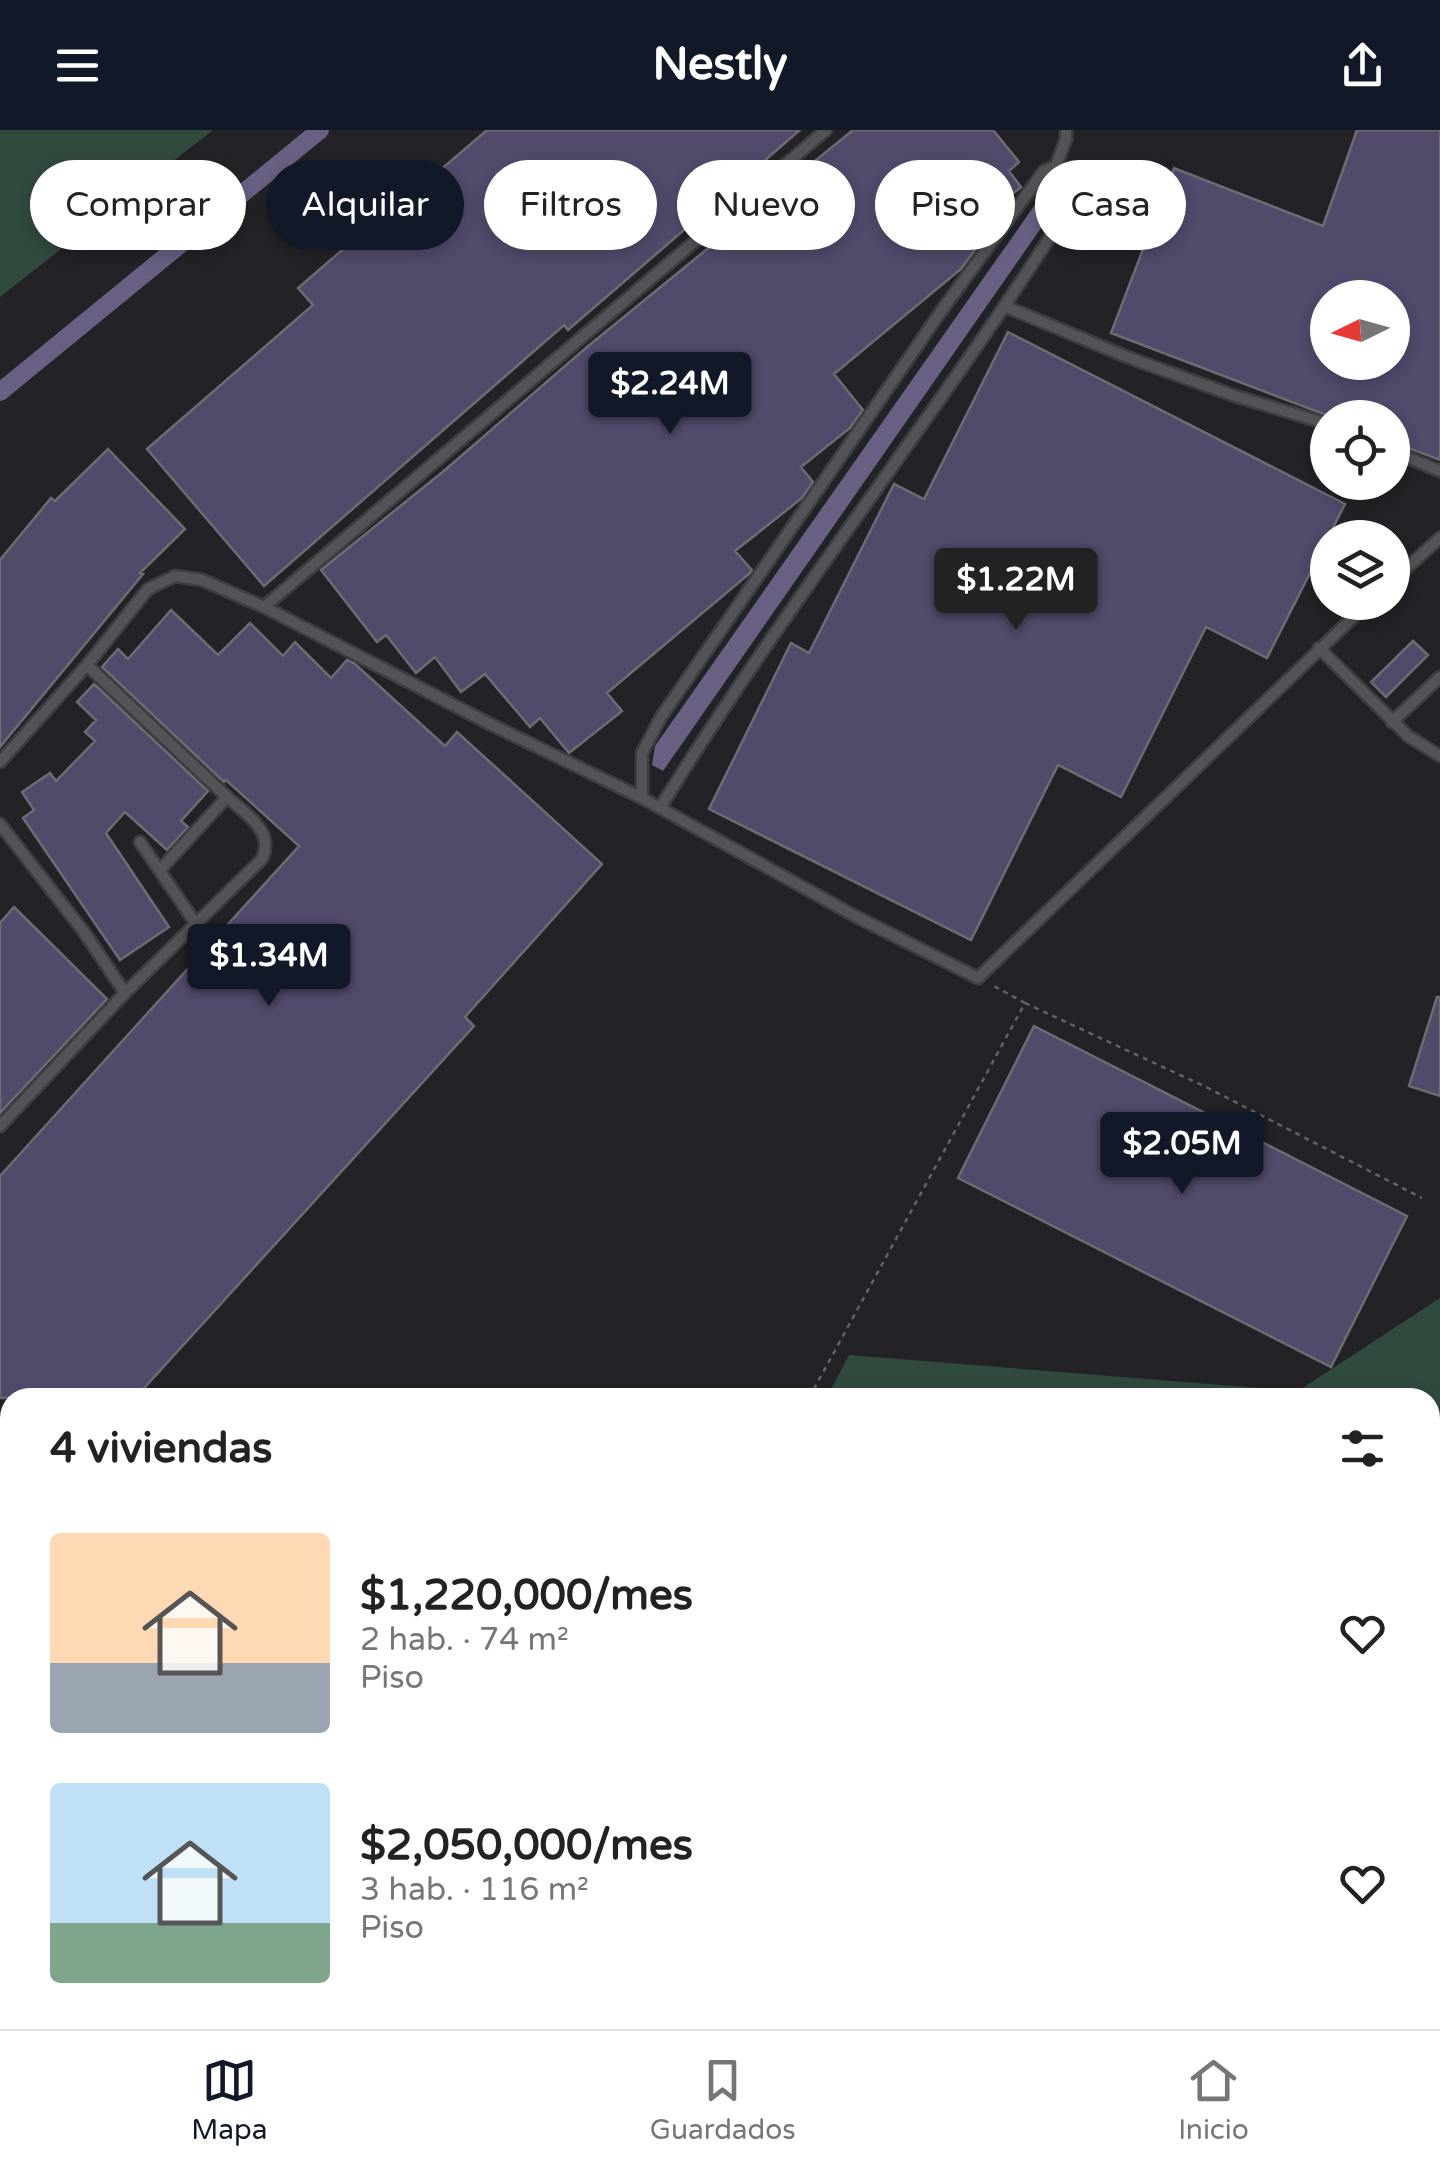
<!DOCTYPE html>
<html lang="es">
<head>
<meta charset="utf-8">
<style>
	:root { --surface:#fff; --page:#f2f2f2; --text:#222; --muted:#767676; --line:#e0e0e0; --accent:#111827 }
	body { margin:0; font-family:"Varela Round",sans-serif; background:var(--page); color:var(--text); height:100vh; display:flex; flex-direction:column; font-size:38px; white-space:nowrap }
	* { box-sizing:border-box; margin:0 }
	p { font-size:32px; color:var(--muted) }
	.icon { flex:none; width:55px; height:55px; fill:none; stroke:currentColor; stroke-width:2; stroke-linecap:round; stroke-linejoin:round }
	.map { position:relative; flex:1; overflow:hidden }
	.side { position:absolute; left:0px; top:1258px; width:1440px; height:642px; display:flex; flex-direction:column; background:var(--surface); border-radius:30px 30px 0 0; box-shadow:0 5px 15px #0003 }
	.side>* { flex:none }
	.top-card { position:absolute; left:30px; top:30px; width:1380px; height:90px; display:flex; gap:20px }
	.needle { width:65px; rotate:265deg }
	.buttons { position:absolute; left:1310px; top:150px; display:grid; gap:20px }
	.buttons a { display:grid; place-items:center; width:100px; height:100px; border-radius:50%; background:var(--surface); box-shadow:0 5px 15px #0003; font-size:50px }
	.price { position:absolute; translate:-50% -85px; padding:0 22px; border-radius:10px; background:var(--accent); color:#fff; font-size:32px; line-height:65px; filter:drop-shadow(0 2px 5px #0008) }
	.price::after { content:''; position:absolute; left:50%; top:60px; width:30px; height:22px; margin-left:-15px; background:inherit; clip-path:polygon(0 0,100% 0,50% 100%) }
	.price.current { background:#222; color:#fff }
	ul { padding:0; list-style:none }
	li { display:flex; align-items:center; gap:30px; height:250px; padding:0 50px }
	li span { display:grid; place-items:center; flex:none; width:280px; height:200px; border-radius:10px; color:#555 }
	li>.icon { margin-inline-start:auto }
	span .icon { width:120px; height:120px; fill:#fffc; stroke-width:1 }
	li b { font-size:42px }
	h2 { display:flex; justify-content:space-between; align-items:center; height:120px; padding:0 50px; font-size:42px }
	.chip { padding:0 35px; border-radius:45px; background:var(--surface); box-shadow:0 5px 15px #0003; font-size:35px; line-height:90px }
	.chip.current { background:var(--accent); color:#fff }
	header { display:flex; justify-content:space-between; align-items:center; height:130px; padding:0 50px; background:var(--accent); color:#fff; font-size:45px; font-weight:800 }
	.tabs { display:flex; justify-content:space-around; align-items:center; height:140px; border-top:2px solid var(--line); background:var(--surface); font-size:28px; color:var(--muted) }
	.tabs a { display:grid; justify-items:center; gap:5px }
	.tabs .current { color:var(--accent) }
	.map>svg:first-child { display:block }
	.green { fill:#314a3e }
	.water { fill:#696083 }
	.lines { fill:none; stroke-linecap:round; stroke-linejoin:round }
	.canal { stroke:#696083; stroke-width:18 }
	.building { fill:#524a6b; stroke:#6d6c71; stroke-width:2.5; fill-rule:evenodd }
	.service-casing { stroke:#3e3d40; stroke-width:15 }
	.minor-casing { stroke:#3e3d40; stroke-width:25 }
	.path { stroke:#636266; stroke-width:2.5; stroke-dasharray:5 5; stroke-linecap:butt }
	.service { stroke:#545358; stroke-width:10 }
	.minor { stroke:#545358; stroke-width:20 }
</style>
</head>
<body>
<header><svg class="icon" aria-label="menu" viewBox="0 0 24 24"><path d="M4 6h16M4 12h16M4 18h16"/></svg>Nestly<svg class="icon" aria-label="share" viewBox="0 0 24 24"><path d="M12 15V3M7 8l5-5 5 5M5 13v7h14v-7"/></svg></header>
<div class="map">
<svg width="1440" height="1899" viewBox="0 0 1440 1899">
	<rect width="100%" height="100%" fill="#232226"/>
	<path class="green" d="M0,0H213L0,167Z
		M1440,1168V1899H499L503,1890H1430V1268L827,1267L849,1225L1298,1261Z"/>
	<path class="water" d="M1046,59L1064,65L663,641L652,635L655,616Z
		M766,1890H996L1001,1899H756Z"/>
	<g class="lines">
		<path class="canal" d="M0,262L320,0"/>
	</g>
	<path class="building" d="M487,0H800L568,200L564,195L264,456L147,319L313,175L298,158L428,46L430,49Z
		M853,0H993L1019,32L1009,41L1021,57L966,102L978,116L961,139L834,244L863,280L850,298L801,337L813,352L802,368L735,421L752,440L749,444L607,563L622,581L569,623L540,588L530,597L485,544L461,562L435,527L416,543L386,505L377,512L321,440L445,340L587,217Z
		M1357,0H1440V330L1392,312V288H1334L1111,203L1174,38L1323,96ZM1328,168H1392V232H1328Z
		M1008,202L1345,374L1267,528L1206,497L1121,667L1058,635L971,810L709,679L791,513L809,523L894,354L924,369Z
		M108,319L185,399L140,443L143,444L0,617V430L51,368L55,371Z
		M171,480L218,525L250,493L283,526L295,512L331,548L347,530L354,533L445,616L457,602L602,734L465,887L474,896L135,1268H0V1046L299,716L226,650L224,652L102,537L118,519L128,529Z
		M1413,511L1428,525L1386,567L1371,552Z
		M94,554L208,661L181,691L188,697L167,720L125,682L106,703L169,797L120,830L23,688L34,680L22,662L50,643L56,651L95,611L85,602L96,590L77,572Z
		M14,777L107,869L0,983V793Z
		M1437,867H1440V966L1409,956Z
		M1034,896L1407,1086L1331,1237L958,1048Z"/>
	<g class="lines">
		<g class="service-casing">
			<path id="service" d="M1004,176L1127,227L1235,266L1328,294
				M1392,321L1440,341
				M1392,451L1440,408
				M264,477L826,0
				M1319,518L1408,606L1440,626
				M87,535L227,667
				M1392,592L1440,547
				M0,632L87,535L148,459L175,446L202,450L264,477L490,594L642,668L855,786L978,848L1369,472
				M642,668V623L661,587L942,180L1044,41L1056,36L1066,9V0
				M660,678C790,467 947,273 1078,63V54L1056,36
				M0,694L84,802L125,863
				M140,712L196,794
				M0,996L125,863L262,729C275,701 246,684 227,667L160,740"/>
		</g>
		<g class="minor-casing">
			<path id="minor" d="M0,1750L10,1757
				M138,1899L146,1890"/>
		</g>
		<path class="path" d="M1025,873L1206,957L1422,1068
			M809,1268L1025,873L992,855
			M403,1890L419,1899
			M480,1899L484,1890"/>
		<use href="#service" class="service"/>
		<use href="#minor" class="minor"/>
	</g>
</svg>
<div class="buttons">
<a><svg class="needle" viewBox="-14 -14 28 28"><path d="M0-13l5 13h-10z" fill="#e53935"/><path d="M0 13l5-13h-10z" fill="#767676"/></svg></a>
<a><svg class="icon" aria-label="locate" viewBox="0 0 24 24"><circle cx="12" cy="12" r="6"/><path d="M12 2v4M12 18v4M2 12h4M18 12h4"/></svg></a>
<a><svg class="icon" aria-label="layers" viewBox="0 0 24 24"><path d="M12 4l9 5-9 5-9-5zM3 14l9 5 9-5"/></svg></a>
</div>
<b class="price" style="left:670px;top:307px">$2.24M</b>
<b class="price current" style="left:1016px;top:503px">$1.22M</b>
<b class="price" style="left:269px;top:879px">$1.34M</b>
<b class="price" style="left:1182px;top:1067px">$2.05M</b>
<div class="top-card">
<a class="chip">Comprar</a>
<a class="chip current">Alquilar</a>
<a class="chip">Filtros</a>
<a class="chip">Nuevo</a>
<a class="chip">Piso</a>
<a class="chip">Casa</a>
</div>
<section class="side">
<h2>4 viviendas<svg class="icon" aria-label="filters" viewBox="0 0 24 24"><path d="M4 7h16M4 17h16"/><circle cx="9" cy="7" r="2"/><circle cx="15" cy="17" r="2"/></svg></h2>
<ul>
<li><span style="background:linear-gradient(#ffd9b3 65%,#9aa5b1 0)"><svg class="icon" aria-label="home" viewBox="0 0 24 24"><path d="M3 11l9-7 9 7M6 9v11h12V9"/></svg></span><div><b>$1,220,000/mes</b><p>2 hab. · 74 m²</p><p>Piso</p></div><svg class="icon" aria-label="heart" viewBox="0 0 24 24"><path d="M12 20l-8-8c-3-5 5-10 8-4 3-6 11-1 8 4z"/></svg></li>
<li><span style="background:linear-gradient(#bfe0f5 70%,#7fa58c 0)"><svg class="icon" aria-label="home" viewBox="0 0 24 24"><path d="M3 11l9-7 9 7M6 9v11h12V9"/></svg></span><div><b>$2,050,000/mes</b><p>3 hab. · 116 m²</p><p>Piso</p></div><svg class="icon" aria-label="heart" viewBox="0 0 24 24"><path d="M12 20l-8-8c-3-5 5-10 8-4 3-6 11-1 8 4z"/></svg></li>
</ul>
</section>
</div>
<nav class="tabs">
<a class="current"><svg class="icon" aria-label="map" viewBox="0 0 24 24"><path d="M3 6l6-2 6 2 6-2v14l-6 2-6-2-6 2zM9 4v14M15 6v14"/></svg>Mapa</a>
<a><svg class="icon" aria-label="saved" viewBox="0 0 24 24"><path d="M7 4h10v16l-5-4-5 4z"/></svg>Guardados</a>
<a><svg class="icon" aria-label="home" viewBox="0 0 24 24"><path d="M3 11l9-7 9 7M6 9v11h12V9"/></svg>Inicio</a>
</nav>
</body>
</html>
